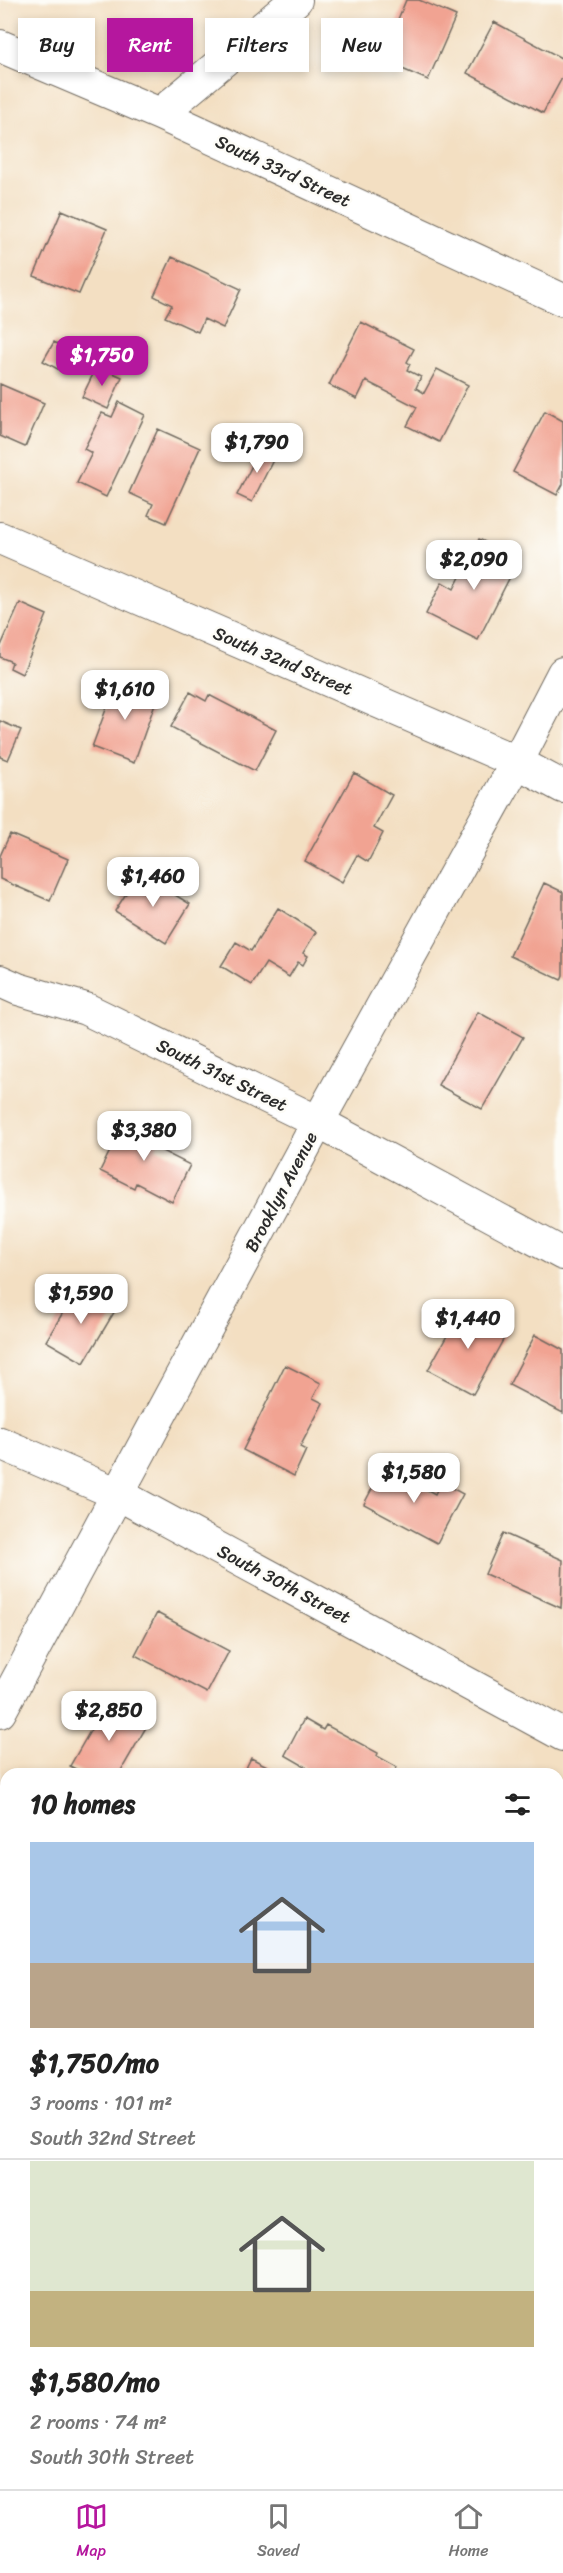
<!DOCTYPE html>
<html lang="en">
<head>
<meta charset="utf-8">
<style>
	:root { --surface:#fff; --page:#f2f2f2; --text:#222; --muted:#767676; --line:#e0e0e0; --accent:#b5179e }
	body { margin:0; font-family:Sriracha,sans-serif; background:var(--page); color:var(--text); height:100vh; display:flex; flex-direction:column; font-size:22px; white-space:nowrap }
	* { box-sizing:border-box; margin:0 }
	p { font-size:20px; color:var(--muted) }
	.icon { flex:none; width:33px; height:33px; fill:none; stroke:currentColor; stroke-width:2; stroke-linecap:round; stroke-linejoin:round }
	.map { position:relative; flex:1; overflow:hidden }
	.panel { position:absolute; left:0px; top:1768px; width:564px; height:722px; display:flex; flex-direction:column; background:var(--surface); border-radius:18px 18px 0 0; box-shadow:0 3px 9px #0003 }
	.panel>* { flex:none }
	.top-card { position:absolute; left:18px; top:18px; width:528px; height:54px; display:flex; gap:12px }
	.price { position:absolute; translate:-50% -51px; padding:0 14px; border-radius:12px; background:#fff; color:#222; font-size:20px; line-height:39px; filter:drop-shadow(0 2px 3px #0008) }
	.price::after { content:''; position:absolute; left:50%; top:36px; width:18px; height:14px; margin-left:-9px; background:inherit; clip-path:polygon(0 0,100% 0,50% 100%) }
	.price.current { background:var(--accent); color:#fff }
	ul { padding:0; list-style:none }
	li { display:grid; align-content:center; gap:12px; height:318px; padding:0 30px }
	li+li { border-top:2px solid var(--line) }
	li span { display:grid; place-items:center; height:186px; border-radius:0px; color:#555 }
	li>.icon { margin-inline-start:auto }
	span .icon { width:108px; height:108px; fill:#fffc; stroke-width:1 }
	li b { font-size:26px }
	h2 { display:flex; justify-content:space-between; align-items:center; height:72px; padding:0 30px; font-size:26px }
	.pill { padding:0 21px; border-radius:0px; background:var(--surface); box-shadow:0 3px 9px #0003; font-size:21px; line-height:54px }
	.pill.current { background:var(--accent); color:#fff }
	.tab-bar { display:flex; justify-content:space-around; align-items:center; height:84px; border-top:2px solid var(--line); background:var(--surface); font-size:16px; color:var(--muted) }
	.tab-bar a { display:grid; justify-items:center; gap:3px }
	.tab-bar .current { color:var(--accent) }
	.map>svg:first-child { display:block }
	.building { fill:#f1a392 }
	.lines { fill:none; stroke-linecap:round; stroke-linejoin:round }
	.minor-casing { stroke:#716a60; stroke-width:34 }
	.minor { stroke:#fff; stroke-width:32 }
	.labels { text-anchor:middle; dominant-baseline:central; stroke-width:5; stroke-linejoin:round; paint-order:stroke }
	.street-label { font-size:18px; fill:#2b2b2b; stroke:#fdfcf7 }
</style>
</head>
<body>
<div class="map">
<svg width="563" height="2489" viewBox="0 0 563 2489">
	<rect width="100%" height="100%" fill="#fdfcf7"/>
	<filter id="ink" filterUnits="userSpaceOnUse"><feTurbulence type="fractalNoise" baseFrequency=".0167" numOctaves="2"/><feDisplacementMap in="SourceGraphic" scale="12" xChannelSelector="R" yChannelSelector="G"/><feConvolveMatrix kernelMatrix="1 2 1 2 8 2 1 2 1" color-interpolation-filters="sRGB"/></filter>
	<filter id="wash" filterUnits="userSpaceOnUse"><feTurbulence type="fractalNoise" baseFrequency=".008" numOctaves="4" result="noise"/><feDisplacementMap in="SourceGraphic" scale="24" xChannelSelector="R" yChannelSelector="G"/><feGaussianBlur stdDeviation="1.35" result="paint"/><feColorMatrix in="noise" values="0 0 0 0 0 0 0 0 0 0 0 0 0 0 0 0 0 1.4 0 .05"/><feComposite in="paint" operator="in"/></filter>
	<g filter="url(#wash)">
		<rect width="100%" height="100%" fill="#f3dfc2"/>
		<g id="blocks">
			<path class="building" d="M406,0H419L456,16L428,80L381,60Z
				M494,22L563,59V76L543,113L467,73Z
				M62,210L107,229L79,294L34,276Z
				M172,257L241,289L223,328L204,319L198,332L165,317L172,305L154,296Z
				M361,322L414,349L407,362L410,364L407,370L421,377L416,388L424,393L437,369L468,385L439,442L407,426L417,407L366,381L357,399L329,385Z
				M54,342L73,352L63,372L43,361Z
				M97,366L122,377L108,409L82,397Z
				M0,384L44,403L25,447L0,436Z
				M119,402L145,415L106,497L77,483L92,453L84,449L102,413L112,417Z
				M545,411L563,421V484L557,495L513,472Z
				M158,429L200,448L166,523L148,515L153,504L129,493Z
				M262,446L276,454L252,502L237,495Z
				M479,539L519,559L478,640L426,614L442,582L454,589Z
				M20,603L47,615L22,674L10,668L12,662L0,657V648Z
				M117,680L158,695L134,763L92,747Z
				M190,692L206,701L209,695L276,730L255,771L171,727Z
				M0,721L21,730L8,760L0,757Z
				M354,773L392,795L374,828L383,833L368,862L357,855L342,882L305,861Z
				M10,834L68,859L50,901L0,879V856Z
				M139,873L190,904L166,943L115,911Z
				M544,883L563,892V975L561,980L510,956Z
				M278,908L316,932L303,953L308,956L303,965L298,962L289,977L266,963L252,985L221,966L236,942L251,951Z
				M478,1012L523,1037L482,1109L438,1085Z
				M126,1119L161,1137L156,1148L190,1165L172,1202L136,1183L134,1188L100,1171Z
				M78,1287L116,1309L84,1363L46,1341Z
				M463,1307L508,1331L473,1394L428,1370Z
				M535,1335L563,1350V1413L509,1385Z
				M285,1365L321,1383L313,1398L323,1403L300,1447L306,1450L294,1476L243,1450Z
				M384,1466L435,1494L441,1482L463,1494L437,1543L364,1504Z
				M503,1533L563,1560L561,1608L485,1574Z
				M157,1613L229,1651L207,1693L135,1655Z
				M108,1700L148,1724L119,1774H85L70,1766Z
				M304,1719L323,1730L326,1725L378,1753L377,1756L397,1767L393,1774H308L303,1772L306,1767L285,1755Z
				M251,1758L283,1774H243Z
				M563,1868V1909L558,1905V1876Z
				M558,2058L563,2060V2120L558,2118Z
				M0,2218L6,2222V2259L0,2268Z
				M559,2314L563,2317V2374L558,2371Z
				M373,2484H451L449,2489H383Z"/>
		</g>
	</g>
	<g filter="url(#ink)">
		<use href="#blocks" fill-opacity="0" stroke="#716a60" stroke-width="1.5"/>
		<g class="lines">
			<g class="minor-casing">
				<path id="minor" d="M0,46L160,114L563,300
					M160,114L296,0
					M0,538L517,762L563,787
					M0,981L18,989L86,1009L318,1122L563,1254
					M0,1443L118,1494L563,1735
					M0,1712L318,1122L517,762L563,673
					M0,1911L6,1914
					M558,2213L563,2216
					M0,2372L6,2375
					M206,2484L215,2489"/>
			</g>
			<use href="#minor" class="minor"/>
		</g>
	</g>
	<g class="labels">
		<g class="street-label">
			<text transform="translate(283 171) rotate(25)">South 33rd Street</text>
			<text transform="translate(283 661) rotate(23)">South 32nd Street</text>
			<text transform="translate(222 1075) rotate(26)">South 31st Street</text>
			<text transform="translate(281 1192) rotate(-62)">Brooklyn Avenue</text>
			<text transform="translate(284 1584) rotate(28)">South 30th Street</text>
		</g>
	</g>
</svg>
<b class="price current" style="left:102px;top:387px">$1,750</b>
<b class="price" style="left:257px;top:474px">$1,790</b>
<b class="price" style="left:474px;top:591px">$2,090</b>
<b class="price" style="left:125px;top:721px">$1,610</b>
<b class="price" style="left:153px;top:908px">$1,460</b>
<b class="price" style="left:144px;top:1162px">$3,380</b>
<b class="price" style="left:81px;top:1325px">$1,590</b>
<b class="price" style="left:468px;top:1350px">$1,440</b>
<b class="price" style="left:414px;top:1504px">$1,580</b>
<b class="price" style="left:109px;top:1742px">$2,850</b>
<div class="top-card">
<a class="pill">Buy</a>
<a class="pill current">Rent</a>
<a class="pill">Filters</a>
<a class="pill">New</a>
</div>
<section class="panel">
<h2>10 homes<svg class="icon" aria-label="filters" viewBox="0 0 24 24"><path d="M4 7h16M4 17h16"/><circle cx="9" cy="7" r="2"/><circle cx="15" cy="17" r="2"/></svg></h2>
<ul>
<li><span style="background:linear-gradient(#a9c7e8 65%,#b9a48a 0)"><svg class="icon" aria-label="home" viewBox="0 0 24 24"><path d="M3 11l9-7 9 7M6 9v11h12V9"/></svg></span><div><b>$1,750/mo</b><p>3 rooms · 101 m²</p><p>South 32nd Street</p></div></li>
<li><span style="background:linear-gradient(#dfe7d0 70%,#c2b280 0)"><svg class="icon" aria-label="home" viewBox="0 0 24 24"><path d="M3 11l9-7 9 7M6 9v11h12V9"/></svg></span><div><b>$1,580/mo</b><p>2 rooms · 74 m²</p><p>South 30th Street</p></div></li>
</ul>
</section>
</div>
<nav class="tab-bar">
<a class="current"><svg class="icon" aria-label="map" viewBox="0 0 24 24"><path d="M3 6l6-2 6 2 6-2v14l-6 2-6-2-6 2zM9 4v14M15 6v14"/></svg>Map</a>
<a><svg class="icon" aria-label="saved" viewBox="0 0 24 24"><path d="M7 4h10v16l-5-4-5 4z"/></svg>Saved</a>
<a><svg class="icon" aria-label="home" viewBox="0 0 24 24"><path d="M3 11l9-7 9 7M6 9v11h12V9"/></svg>Home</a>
</nav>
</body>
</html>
